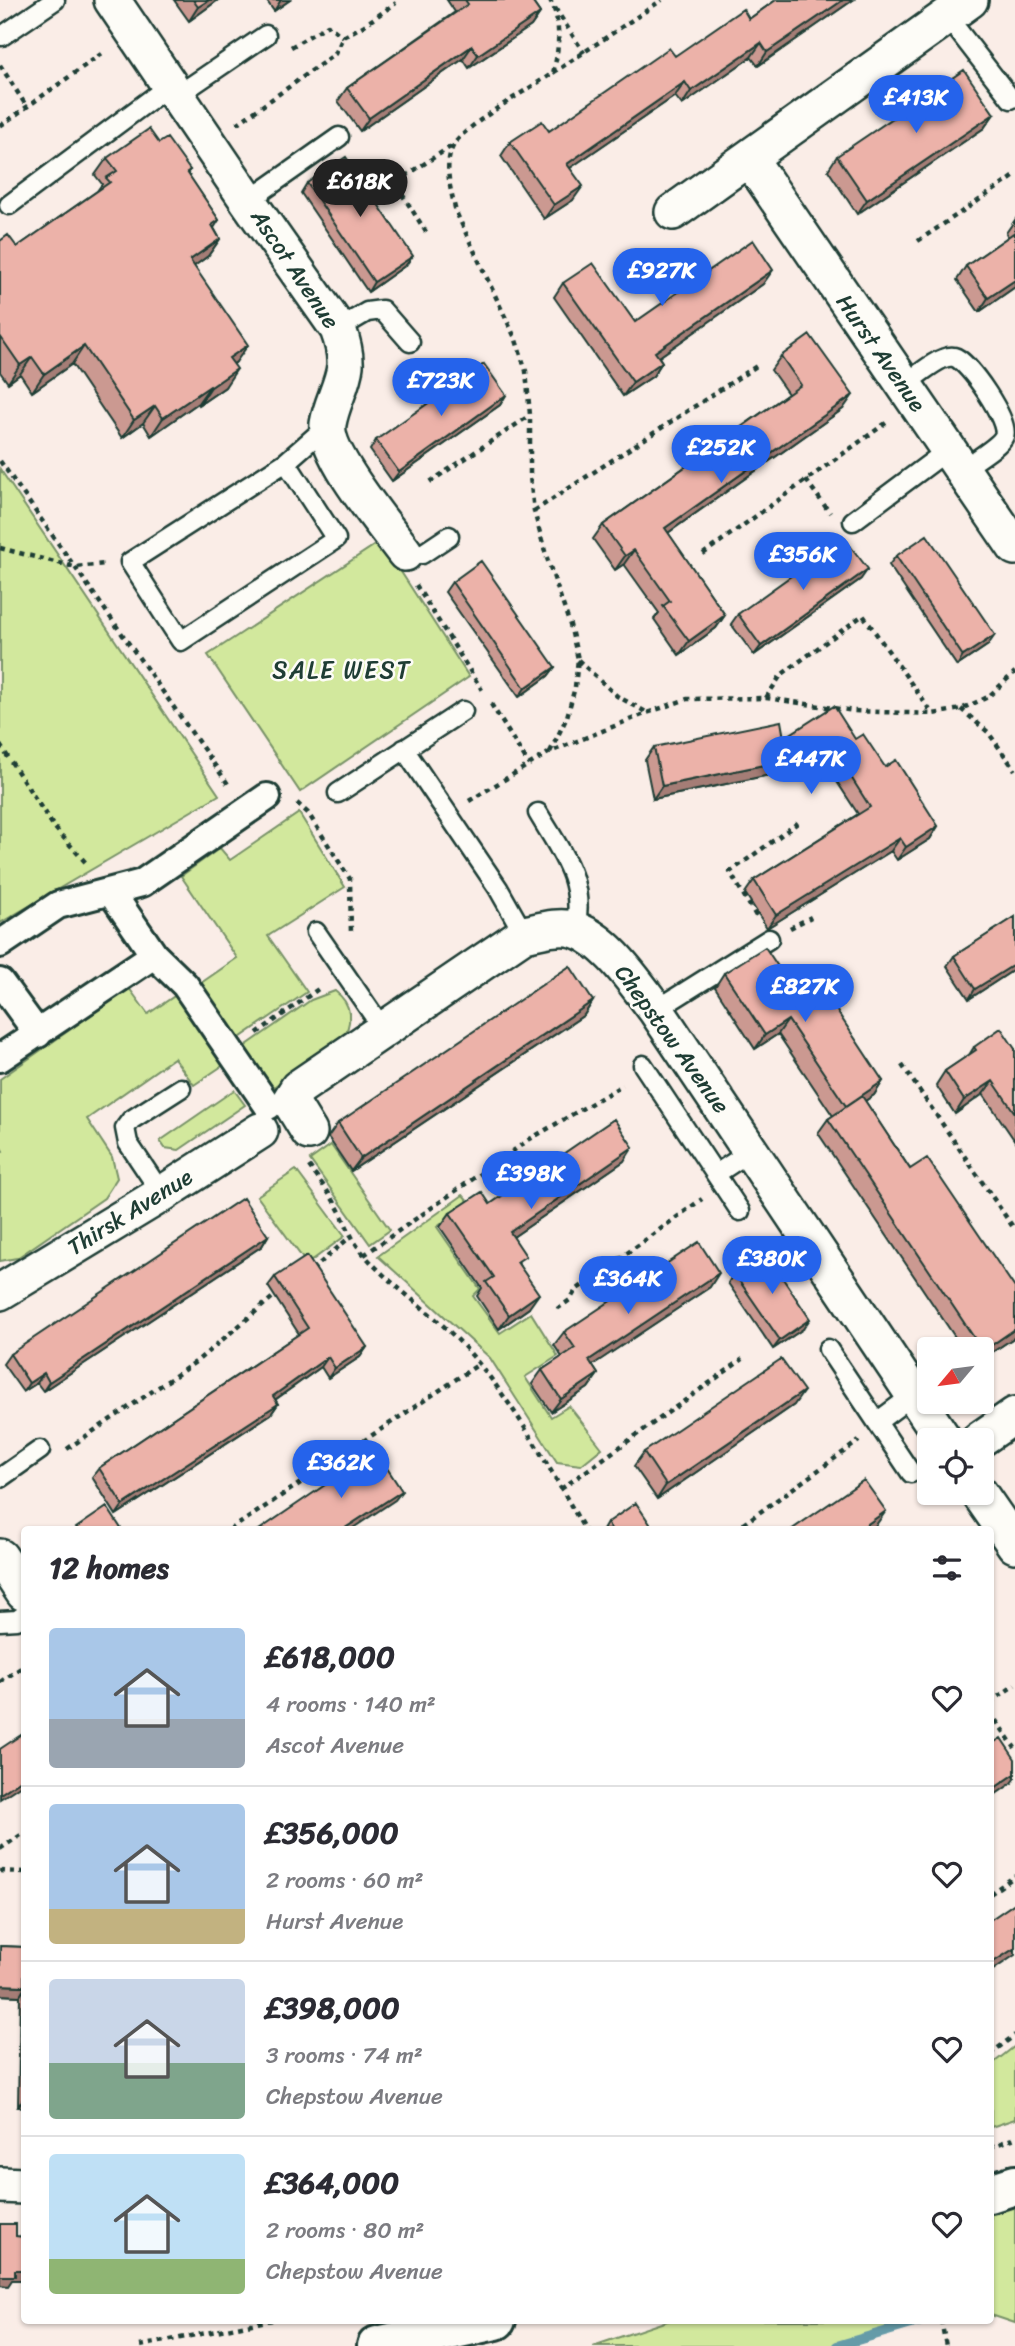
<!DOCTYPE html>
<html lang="en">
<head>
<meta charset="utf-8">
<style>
	:root { --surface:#fff; --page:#f2f2f3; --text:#2b2b33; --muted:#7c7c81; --line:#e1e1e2; --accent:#2563eb }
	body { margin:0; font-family:Sriracha,sans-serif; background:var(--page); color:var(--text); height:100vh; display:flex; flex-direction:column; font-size:26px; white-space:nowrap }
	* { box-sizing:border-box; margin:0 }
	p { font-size:23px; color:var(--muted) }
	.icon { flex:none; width:38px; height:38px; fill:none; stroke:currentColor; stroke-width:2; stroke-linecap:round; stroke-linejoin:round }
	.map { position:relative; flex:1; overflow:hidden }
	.side { position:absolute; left:21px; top:1526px; width:973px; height:798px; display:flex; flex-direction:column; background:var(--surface); border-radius:7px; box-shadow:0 2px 5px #0004 }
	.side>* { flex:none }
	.needle { width:46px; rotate:241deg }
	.tools { position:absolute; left:917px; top:1337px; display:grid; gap:14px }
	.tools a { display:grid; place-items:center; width:77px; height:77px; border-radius:7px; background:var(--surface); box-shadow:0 2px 5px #0004; font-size:35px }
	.price { position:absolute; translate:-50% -60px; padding:0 16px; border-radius:24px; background:var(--accent); color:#fff; font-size:23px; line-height:46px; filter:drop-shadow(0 2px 4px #0008) }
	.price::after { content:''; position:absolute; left:50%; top:42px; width:21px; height:16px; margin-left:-10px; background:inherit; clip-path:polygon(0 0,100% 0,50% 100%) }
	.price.selected { background:#222; color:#fff }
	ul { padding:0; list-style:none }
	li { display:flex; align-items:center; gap:21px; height:175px; padding:0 28px }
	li+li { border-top:2px solid var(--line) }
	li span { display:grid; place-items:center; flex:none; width:196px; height:140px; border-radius:7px; color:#555 }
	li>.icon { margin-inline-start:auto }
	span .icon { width:84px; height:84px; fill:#fffc; stroke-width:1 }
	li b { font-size:30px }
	h2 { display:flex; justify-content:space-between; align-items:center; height:84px; padding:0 28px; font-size:30px }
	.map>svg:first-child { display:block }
	.green { fill:#d2e89d; stroke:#789268; stroke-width:2 }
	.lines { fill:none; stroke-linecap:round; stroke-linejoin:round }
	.stream { stroke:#659ba8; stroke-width:10 }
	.service-casing { stroke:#1f3d34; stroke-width:23 }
	.pedestrian-casing { stroke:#1f3d34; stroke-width:32 }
	.minor-casing { stroke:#1f3d34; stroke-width:40 }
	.tertiary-casing { stroke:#1f3d34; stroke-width:44 }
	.path { stroke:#1f3d34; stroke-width:4.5; stroke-dasharray:5 5; stroke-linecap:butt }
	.service { stroke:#fdfcf7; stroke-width:18 }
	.pedestrian { stroke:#fdfcf7; stroke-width:26 }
	.minor { stroke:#fdfcf7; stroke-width:35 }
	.tertiary { stroke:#fdfcf7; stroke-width:38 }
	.wall { fill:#cb9991; stroke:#1f3d34; stroke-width:2 }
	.shaded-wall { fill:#a57d76; stroke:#1f3d34; stroke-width:2 }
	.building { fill:#ecb2a9; stroke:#1f3d34; stroke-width:2 }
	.labels { text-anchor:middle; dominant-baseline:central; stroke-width:5; stroke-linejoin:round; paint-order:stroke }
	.street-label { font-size:23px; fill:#1f3d34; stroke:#fdfcf7 }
	.neighbourhood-label { font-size:24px; letter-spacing:2px; fill:#1f3d34; stroke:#fdfcf7 }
</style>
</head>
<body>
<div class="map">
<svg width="1015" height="2346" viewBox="0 0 1015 2346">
	<rect width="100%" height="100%" fill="#faede7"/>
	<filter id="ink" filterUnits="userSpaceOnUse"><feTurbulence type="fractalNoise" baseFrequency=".0143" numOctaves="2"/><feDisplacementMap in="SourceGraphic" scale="14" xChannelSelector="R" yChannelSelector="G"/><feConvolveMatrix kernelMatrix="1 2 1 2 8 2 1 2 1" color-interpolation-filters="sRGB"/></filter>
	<g filter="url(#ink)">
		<path class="green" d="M0,469L219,795L0,923Z
			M381,541L469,677L300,792L208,655Z
			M299,813L345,887L268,936L307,992L238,1039L201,983L237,958L181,876L220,848L230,860Z
			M129,988L148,1014L176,995L225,1064L194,1085L174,1058L87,1119L112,1157L117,1178L104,1198L17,1258L0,1261V1153L3,1151L0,1146V1079Z
			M335,991C352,1004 353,1021 343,1038L272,1088L244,1047L311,1000Z
			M234,1090L245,1105L179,1150L165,1148L160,1141Z
			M331,1145L390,1230L370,1244L310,1160Z
			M296,1170L345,1236L307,1264L257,1196Z
			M463,1195L470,1203L437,1227L480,1289L473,1296L500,1333L531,1313L558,1356L525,1377L551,1417L569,1406L602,1448L581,1465L557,1462L490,1358L378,1256Z
			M1015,2046V2119L991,2127V2065Z
			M1015,2195V2323L991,2315V2203Z
			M670,2320H914V2321L834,2346H593Z"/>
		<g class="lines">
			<path class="stream" d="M837,2346L925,2320"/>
			<g class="service-casing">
				<path id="service" d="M946,15L1011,99
					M2,36L55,0
					M178,95L266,35
					M248,201L339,137
					M9,205L170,85
					M338,329L367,312L382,310L410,342
					M903,386C914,378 941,354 954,357C968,360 1011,423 1004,436C1000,446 972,462 962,470
					M286,462L336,539L181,641L130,562L286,462L327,426
					M853,521L948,450
					M405,553L422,554L449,536
					M404,749L498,888L524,934
					M338,793L463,711
					M538,813C561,852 586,882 575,930
					M316,932L383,1029
					M656,1010L769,939
					M643,1065L740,1211
					M716,1174L751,1151
					M162,1194L128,1143L125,1128L131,1120L181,1088
					M828,1349L911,1473
					M877,1422L913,1395
					M0,1478L40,1450
					M0,1621L17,1620L24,1615"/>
			</g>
			<g class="pedestrian-casing">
				<path id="pedestrian" d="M111,892L154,955L185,985L268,1106
					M0,944L58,905L142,883L267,797
					M0,982L38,1034
					M0,1058L154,955"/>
			</g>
			<g class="minor-casing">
				<path id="minor" d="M112,0L248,201L338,329C342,340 346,353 345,366C343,385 331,404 328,424C324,454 386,527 405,553
					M749,158L1015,547
					M673,212L970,0
					M309,1132L290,1101L298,1088L524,934C540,931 557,925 573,929C606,938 636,984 656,1010L944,1440
					M0,1292L162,1194L260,1131
					M979,1440L1015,1415
					M979,1493L1015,1545
					M0,1557L24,1593
					M0,2185L24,2186"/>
			</g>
			<g class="tertiary-casing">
				<path id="tertiary" d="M990,2193L1015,2185
					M377,2346L496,2320"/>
			</g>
			<path class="path" d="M555,8L584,53
				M291,47L328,25L343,37
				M0,65L27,107
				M553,73L662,0
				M237,124L335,54L343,37L363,26L396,3
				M0,126L104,52
				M426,232L395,183L453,145
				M918,241L1015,176
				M0,461L228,784
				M806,480L830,513
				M430,482L529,416
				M534,511L758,365
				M0,548L74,567L105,564
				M703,554L886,423
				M416,585L482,690
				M578,660L617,696L646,712
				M766,698L781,675L863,615L932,713
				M491,704L529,765
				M961,709L988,732L1015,770
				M0,745L54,827L88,865
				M550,752L567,717L575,687L578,659L570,625L546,555L534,511L530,477V415L526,371L516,340L456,212C451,192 442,162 455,143C470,122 529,89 553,73C559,50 562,22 550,0
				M469,801L550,752L647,713L687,699L766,698L854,711L933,714L961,709L988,697L1015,672
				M297,803L308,813L350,879L351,935
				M756,916L730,872L799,822
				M790,928L811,917
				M257,1033L321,987
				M902,1065L1015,1230
				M309,1166C319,1180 331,1195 339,1210C347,1225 351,1239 362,1252C388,1284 424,1306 453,1335C507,1389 547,1464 585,1530
				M364,1255L530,1139L623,1085
				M312,1270L350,1237
				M557,1309L570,1300L576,1290L702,1199
				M67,1449L197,1361L279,1292
				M561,1489L743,1359
				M230,1530L479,1364
				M735,1530L859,1441
				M0,1682L24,1666
				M990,1702L1015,1685
				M990,1712L1015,1748
				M0,1849L24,1833
				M0,1871L24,1872
				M990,1894L1015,1876
				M990,2054L1015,2035
				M990,2147L1015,2138
				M941,2320L946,2346
				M140,2346L272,2320"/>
			<use href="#service" class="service"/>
			<use href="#pedestrian" class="pedestrian"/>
			<use href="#minor" class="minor"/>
			<use href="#tertiary" class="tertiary"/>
		</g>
		<path class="wall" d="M174,0H218L189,21Z
			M266,0H290L274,11Z
			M447,0H531L540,13L531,26L469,68L463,59L360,131L338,101L347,88L455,12Z
			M776,0H853L758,66L751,57L682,105L675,96L570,168L573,200L544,219L501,156L510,142L549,131L675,56L749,19Z
			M994,114L984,128L857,214L828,170L837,156Z
			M159,143L190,170L187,173L219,220L214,228L220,239L208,256L194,266L236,362L234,364L225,387L199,405L198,403L151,436L143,423L122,438L72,364L32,392L20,374L8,383L0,372V241L17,247L97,191L102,184L95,175L107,158Z
			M307,183L406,265L368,292L301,193Z
			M1015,220V287L979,312L957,280L966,266L1008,237L1006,233Z
			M563,283L635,322L763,284L659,357L662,362L653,376L623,396L554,297Z
			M781,356L843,409L668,533L725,615L716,628L679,655L654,619L659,613L624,564L615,570L593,539L603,525L788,394L771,370Z
			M506,395L500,405L392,481L370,450L376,440Z
			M896,556L988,645L957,666L889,565Z
			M861,579L754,655L731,624L738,614Z
			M452,582L555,667L548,676L519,697L445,592Z
			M784,738L855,739L885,767L938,826L930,839L897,860L891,851L767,928L745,893L754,880L858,814L826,765L817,771L813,766L653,799L645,760L654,747Z
			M1015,917V969L969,999L947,966L954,956Z
			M724,973L803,1004L883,1081L874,1095L865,1101L910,1169L1015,1288V1337L982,1359V1349H963L818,1133L828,1119L833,1116L778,1034L755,1049L715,987Z
			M593,1001L584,1015L351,1171L328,1137L338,1123Z
			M974,1047L1015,1049V1141L983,1094L955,1114L936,1085L945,1071L969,1055Z
			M624,1161L513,1237L529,1308L499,1329L477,1296L482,1288L440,1227L450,1213L490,1204Z
			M268,1236L262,1246L43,1391L37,1383L23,1392L3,1364L10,1354Z
			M734,1273L803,1329L773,1349L728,1283Z
			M275,1277L367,1347L360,1357L328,1378L321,1367L275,1400L278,1404L271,1414L116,1515L92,1477L99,1468L299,1334L268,1286Z
			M710,1287L592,1365L598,1374L588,1388L551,1412L532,1384L542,1370L562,1357L554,1345L564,1332Z
			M794,1405L657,1499L634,1466L644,1452Z
			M607,1523L654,1530H603Z
			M0,1946L24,1947V2107H18L20,1996L0,1995Z"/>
		<path class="shaded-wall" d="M209,0H218L189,21L198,7Z
			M281,0H290L274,11Z
			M843,0H853L758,66L767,52Z
			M540,13L531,26L469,68L478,55Z
			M761,43L751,57L682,105L691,91Z
			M472,46L463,59L360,131L369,118Z
			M685,82L675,96L557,177L567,164Z
			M994,114L984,128L857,214L867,200Z
			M583,186L573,200L544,219L554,205Z
			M220,239L208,256L178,278L190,260Z
			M413,256L406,265L368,292L374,282Z
			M773,270L763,284L646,366L655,352Z
			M1015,280V287L979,312L988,298Z
			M248,345L236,362L217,376L229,358Z
			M84,346L72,364L32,392L44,374Z
			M32,357L20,374L8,383L20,365Z
			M662,362L653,376L623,396L633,382Z
			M237,369L225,387L199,405L211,387Z
			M210,386L198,403L151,436L163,418Z
			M506,395L500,405L392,481L399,472Z
			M853,395L843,409L655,542L665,528Z
			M155,406L143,423L122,438L134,420Z
			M634,550L624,564L615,570L625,556Z
			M868,569L861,579L754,655L761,646Z
			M725,615L716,628L679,655L689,641Z
			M995,635L988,645L957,666L963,656Z
			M555,667L548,676L519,697L525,688Z
			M835,752L826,765L817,771L825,759Z
			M822,753L813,766L653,799L662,786Z
			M938,826L930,839L897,860L906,847Z
			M900,838L891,851L767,928L776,915Z
			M1015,964V969L969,999L975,989Z
			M593,1001L584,1015L351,1171L361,1158Z
			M788,1020L778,1034L755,1049L765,1035Z
			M883,1081L874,1095L836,1120L846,1106Z
			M993,1081L983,1094L955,1114L964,1100Z
			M633,1147L624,1161L500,1246L510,1232Z
			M268,1236L262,1246L43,1391L49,1382Z
			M719,1273L710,1287L579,1374L589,1360Z
			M539,1294L529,1308L499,1329L509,1315Z
			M810,1319L803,1329L773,1349L780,1340Z
			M1015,1329V1337L982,1359V1353L983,1351Z
			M367,1347L360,1357L328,1378L335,1368Z
			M328,1357L321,1367L266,1406L273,1396Z
			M44,1373L37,1383L23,1392L29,1383Z
			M598,1374L588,1388L551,1412L561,1399Z
			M804,1391L794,1405L657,1499L666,1485Z
			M278,1404L271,1414L116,1515L123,1505Z
			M402,1491L395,1500L350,1530H342Z
			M886,1511L876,1525L870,1530H859Z
			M1015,1774V1779L1012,1783L990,1798V1791Z
			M24,1778V1783L0,1799V1794Z
			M1015,1948V1955L990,1972V1964Z
			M0,1985L24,1986V1989L20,1996L0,1995Z
			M24,2097V2107H18Z
			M15,2270H24V2280H12L8,2286L0,2285V2276Z"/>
		<path class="building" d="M193,0H209L198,7Z
			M465,0H531L540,13L478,55L472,46L369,118L347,88L468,4Z
			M776,0H843L767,52L761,43L691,91L685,82L567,164L583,186L554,205L510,142L542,121L549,131L669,48L675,56L743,9L749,19Z
			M964,70L994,114L867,200L837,156Z
			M149,129L159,143L167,138L190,170L187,172L219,220L212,225L220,239L190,260L248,345L229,358L237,369L211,387L210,386L163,418L155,406L134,420L84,346L44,374L32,357L20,365L0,336V241L8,235L17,247L110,182L106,178L117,171L107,158Z
			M346,157L413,256L374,282L307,183Z
			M1015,232V280L988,298L966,266Z
			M753,240L773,270L655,352L662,362L633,382L563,283L593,263L635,322Z
			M810,335L853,395L665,528L725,615L689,641L663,606L670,601L634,550L625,556L603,525L801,385L781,356Z
			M484,364L506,395L399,472L376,440Z
			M927,535L995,635L963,656L896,556Z
			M844,538L868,569L761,646L738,614Z
			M481,561L555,667L525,688L452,582Z
			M834,706L855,739L863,734L885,767L896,760L938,826L906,847L900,838L776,915L754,880L870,807L835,752L825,759L822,753L662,786L654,747L781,721L784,738Z
			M1015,917V964L975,989L954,956Z
			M765,947L803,1004L823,990L883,1081L846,1106L788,1020L765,1035L724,973Z
			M570,966L593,1001L361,1158L338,1123Z
			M1001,1028L1015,1049V1113L993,1081L964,1100L945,1071L976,1050L974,1047Z
			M862,1096L910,1169L927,1158L1015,1288V1329L983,1351L828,1119Z
			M614,1119L633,1147L510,1232L526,1256L517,1262L539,1294L509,1315L486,1282L494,1277L450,1213L482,1192L490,1204Z
			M243,1198L268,1236L49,1382L44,1373L29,1383L10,1354Z
			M699,1242L719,1273L589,1360L598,1374L561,1399L542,1370L575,1348L564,1332Z
			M765,1252L810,1319L780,1340L734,1273Z
			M307,1256L367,1347L335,1368L328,1357L273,1396L278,1404L123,1505L99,1468L308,1328L275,1277Z
			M781,1359L804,1391L666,1485L644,1452Z
			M371,1456L375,1463L381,1459L402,1491L342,1530H259L325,1485Z
			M864,1480L886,1511L859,1530H791Z
			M636,1503L654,1530H612L607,1523Z
			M107,1507L122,1530H77L76,1528Z
			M24,1733V1778L0,1794V1749Z
			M1001,1738L1015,1759V1774L990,1791V1745Z
			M1015,1903V1948L990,1964V1920Z
			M0,1946L24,1947V1986L0,1985Z
			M0,2224H16V2236L24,2237V2270H15V2276H0Z"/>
	</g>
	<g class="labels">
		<g class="street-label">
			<text transform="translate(295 269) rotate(56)">Ascot Avenue</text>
			<text transform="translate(881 353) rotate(55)">Hurst Avenue</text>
			<text transform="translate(672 1039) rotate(54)">Chepstow Avenue</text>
			<text transform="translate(130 1212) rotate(-32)">Thirsk Avenue</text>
		</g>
		<g class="neighbourhood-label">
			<text x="342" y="670">SALE WEST</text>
		</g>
	</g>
</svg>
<div class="tools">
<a><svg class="needle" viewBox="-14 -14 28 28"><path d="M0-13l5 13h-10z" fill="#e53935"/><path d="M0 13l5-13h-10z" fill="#7c7c81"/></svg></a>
<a><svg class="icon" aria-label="locate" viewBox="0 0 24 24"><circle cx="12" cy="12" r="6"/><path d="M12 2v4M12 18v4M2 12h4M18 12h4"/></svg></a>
</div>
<b class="price" style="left:916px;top:135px">£413K</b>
<b class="price selected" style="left:360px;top:219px">£618K</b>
<b class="price" style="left:662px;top:308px">£927K</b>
<b class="price" style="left:441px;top:418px">£723K</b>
<b class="price" style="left:721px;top:485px">£252K</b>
<b class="price" style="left:803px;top:592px">£356K</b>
<b class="price" style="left:811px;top:796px">£447K</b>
<b class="price" style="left:805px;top:1024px">£827K</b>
<b class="price" style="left:531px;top:1211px">£398K</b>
<b class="price" style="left:772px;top:1296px">£380K</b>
<b class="price" style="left:628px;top:1316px">£364K</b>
<b class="price" style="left:341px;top:1500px">£362K</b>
<section class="side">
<h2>12 homes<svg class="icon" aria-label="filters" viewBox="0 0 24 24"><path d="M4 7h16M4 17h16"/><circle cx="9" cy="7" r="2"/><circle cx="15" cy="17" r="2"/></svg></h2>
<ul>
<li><span style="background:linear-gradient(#a9c7e8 65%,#9aa5b1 0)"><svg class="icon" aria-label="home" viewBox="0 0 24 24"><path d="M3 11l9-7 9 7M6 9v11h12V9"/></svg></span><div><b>£618,000</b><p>4 rooms · 140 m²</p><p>Ascot Avenue</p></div><svg class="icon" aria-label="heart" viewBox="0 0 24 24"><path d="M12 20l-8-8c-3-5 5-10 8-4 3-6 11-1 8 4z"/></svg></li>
<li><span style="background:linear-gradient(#a9c7e8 75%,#c2b280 0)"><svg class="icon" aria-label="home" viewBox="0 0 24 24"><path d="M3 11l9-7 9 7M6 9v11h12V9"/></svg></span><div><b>£356,000</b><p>2 rooms · 60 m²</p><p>Hurst Avenue</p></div><svg class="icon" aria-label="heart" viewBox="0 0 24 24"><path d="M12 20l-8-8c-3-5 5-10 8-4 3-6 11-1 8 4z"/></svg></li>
<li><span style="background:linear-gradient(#c9d6e8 60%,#7fa58c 0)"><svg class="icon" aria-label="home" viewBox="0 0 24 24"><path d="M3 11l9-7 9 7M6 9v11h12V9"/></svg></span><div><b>£398,000</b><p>3 rooms · 74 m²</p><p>Chepstow Avenue</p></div><svg class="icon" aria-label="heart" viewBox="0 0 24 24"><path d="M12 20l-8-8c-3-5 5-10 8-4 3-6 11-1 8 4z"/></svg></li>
<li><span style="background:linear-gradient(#bfe0f5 75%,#8fb573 0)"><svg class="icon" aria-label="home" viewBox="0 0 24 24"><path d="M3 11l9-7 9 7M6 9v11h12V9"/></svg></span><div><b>£364,000</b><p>2 rooms · 80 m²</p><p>Chepstow Avenue</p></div><svg class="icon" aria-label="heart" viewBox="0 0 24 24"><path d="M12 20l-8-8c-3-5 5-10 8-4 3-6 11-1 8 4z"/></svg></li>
</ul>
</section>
</div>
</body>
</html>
